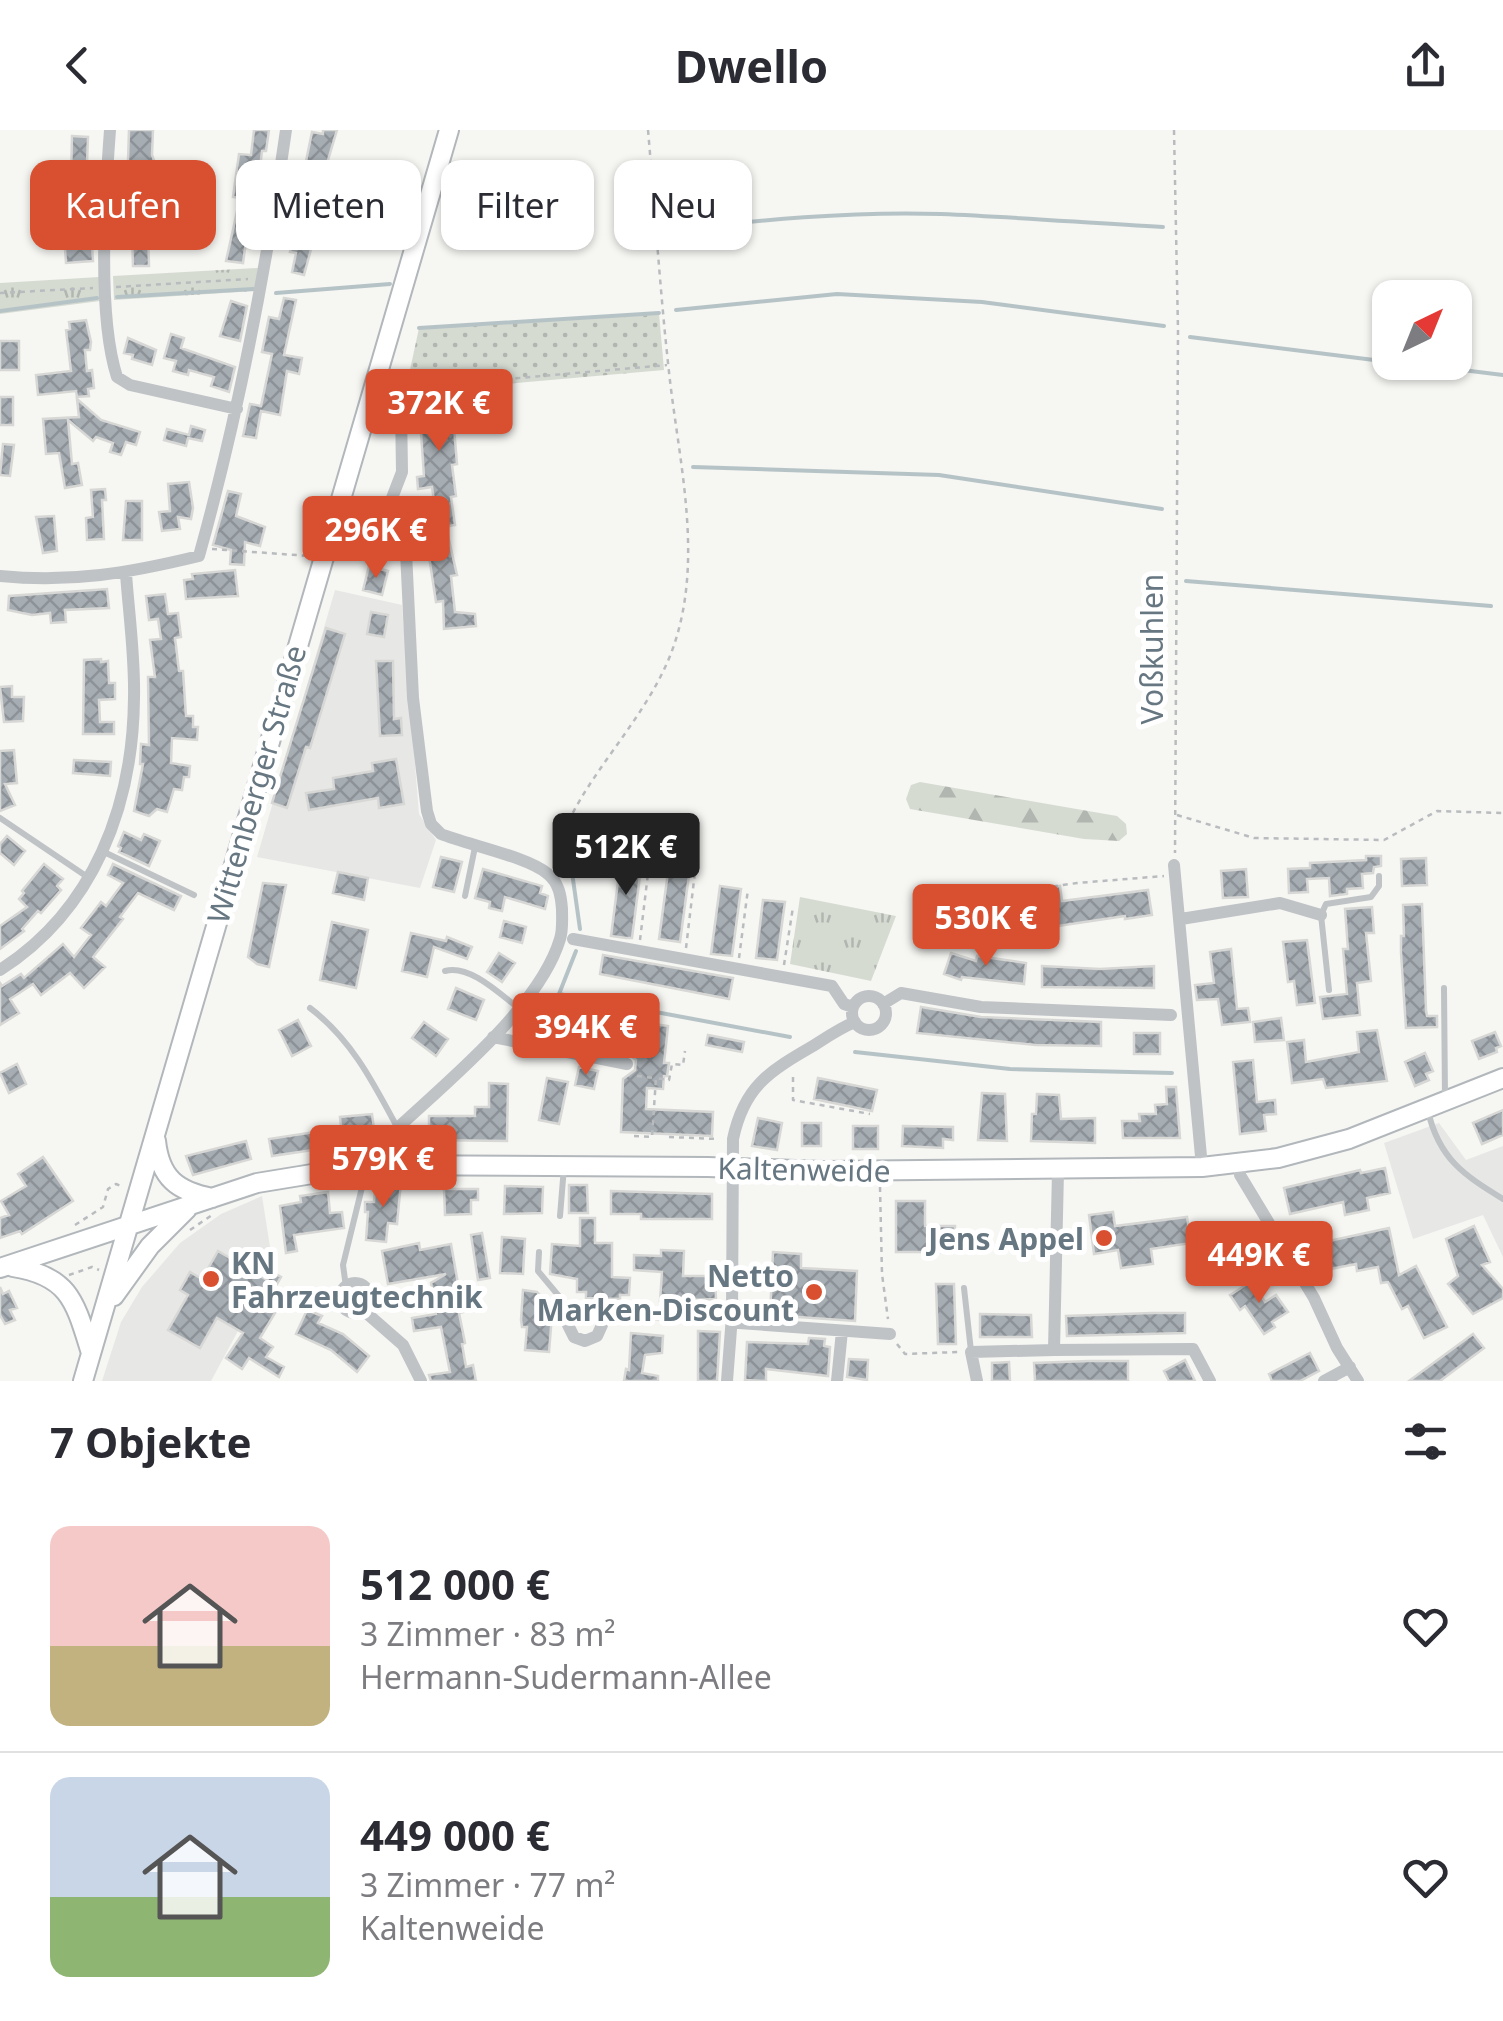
<!DOCTYPE html>
<html lang="de">
<head>
<meta charset="utf-8">
<style>
	:root { --surface:#fff; --page:#f7f7f7; --text:#2b2b33; --muted:#7c7c81; --line:#e1e1e2; --accent:#d95030 }
	body { margin:0; font-family:"Noto Sans",sans-serif; background:var(--page); color:var(--text); height:100vh; display:flex; flex-direction:column; font-size:38px; white-space:nowrap }
	* { box-sizing:border-box; margin:0 }
	p { font-size:32px; color:var(--muted) }
	.icon { flex:none; width:55px; height:55px; fill:none; stroke:currentColor; stroke-width:2; stroke-linecap:round; stroke-linejoin:round }
	.map { position:relative; height:1251px; overflow:hidden }
	.sheet { display:flex; flex-direction:column; background:var(--surface); flex:1 }
	.sheet>* { flex:none }
	.banner { position:absolute; left:30px; top:30px; width:1000px; height:90px; display:flex; gap:20px }
	.needle { width:65px; rotate:43deg }
	.controls { position:absolute; left:1372px; top:150px; display:grid; gap:20px }
	.controls a { display:grid; place-items:center; width:100px; height:100px; border-radius:20px; background:var(--surface); box-shadow:0 2px 8px #0004; font-size:50px }
	.price { position:absolute; translate:-50% -85px; padding:0 22px; border-radius:10px; background:var(--accent); color:#fff; font-size:32px; line-height:65px; filter:drop-shadow(0 2px 5px #0008) }
	.price::after { content:''; position:absolute; left:50%; top:60px; width:30px; height:22px; margin-left:-15px; background:inherit; clip-path:polygon(0 0,100% 0,50% 100%) }
	.price.current { background:#222; color:#fff }
	ul { padding:0; list-style:none }
	li { display:flex; align-items:center; gap:30px; height:250px; padding:0 50px }
	li+li { border-top:2px solid var(--line) }
	li span { display:grid; place-items:center; flex:none; width:280px; height:200px; border-radius:20px; color:#555 }
	li>.icon { margin-inline-start:auto }
	span .icon { width:120px; height:120px; fill:#fffc; stroke-width:1 }
	li b { font-size:42px }
	h2 { display:flex; justify-content:space-between; align-items:center; height:120px; padding:0 50px; font-size:42px }
	.tag { padding:0 35px; border-radius:20px; background:var(--surface); box-shadow:0 2px 8px #0004; font-size:35px; line-height:90px }
	.tag.current { background:var(--accent); color:#fff }
	header { display:flex; justify-content:space-between; align-items:center; height:130px; padding:0 50px; background:var(--surface); font-size:45px; font-weight:700 }
	.map>svg:first-child { display:block }
	.built { fill:#e7e7e6 }
	.grass { fill:url(#grass-dots) }
	.forest { fill:url(#forest-firs) }
	.park { fill:url(#park-tufts) }
	.lines { fill:none; stroke-linecap:round; stroke-linejoin:round }
	.stream { stroke:#b6c3c6; stroke-width:4 }
	.building { fill:url(#building-cross-hatch); stroke:#d7d7d5; stroke-width:2.5 }
	.secondary-casing { stroke:#b2b7bb; stroke-width:22 }
	.path { stroke:#b9bcbe; stroke-width:2.5; stroke-dasharray:5 5; stroke-linecap:butt }
	.lane { stroke:#bfc3c6; stroke-width:6 }
	.street { stroke:#bfc3c6; stroke-width:12 }
	.secondary { stroke:#fff; stroke-width:18 }
	.poi-dot { fill:#d95030; stroke:#fff; stroke-width:4 }
	.labels { text-anchor:middle; dominant-baseline:central; stroke-width:10; stroke-linejoin:round; paint-order:stroke }
	.street-label { font-size:30px; fill:#677782; stroke:#fff }
	.poi-label { font-size:30px; font-weight:bold; fill:#677782; stroke:#fff; text-anchor:end }
</style>
</head>
<body>
<header><svg class="icon" aria-label="back" viewBox="0 0 24 24"><path d="M15 5l-7 7 7 7"/></svg>Dwello<svg class="icon" aria-label="share" viewBox="0 0 24 24"><path d="M12 15V3M7 8l5-5 5 5M5 13v7h14v-7"/></svg></header>
<div class="map">
<svg width="1503" height="1251" viewBox="0 0 1503 1251">
	<defs>
		<pattern id="grass-dots" width="8" height="8" patternUnits="userSpaceOnUse" patternTransform="scale(2.5)"><rect width="8" height="8" fill="#d6dbd2"/><path d="M2 2h.1M6 6h.1" fill="none" stroke="#b1b6b0" stroke-width="1.8" stroke-linecap="round"/></pattern>
		<pattern id="forest-firs" width="22" height="20" patternUnits="userSpaceOnUse" patternTransform="scale(2.5)"><rect width="22" height="20" fill="#d6dbd2"/><path d="M5 1l3.5 6h-7zM16 11l3.5 6h-7z" fill="#b1b6b0"/></pattern>
		<pattern id="park-tufts" width="24" height="20" patternUnits="userSpaceOnUse" patternTransform="scale(2.5)"><rect width="24" height="20" fill="#d6dbd2"/><path d="M3 7l-1-3M5 7V3M7 7l1-3M15 17l-1-3M17 17v-4M19 17l1-3" fill="none" stroke="#b1b6b0"/></pattern>
		<pattern id="building-cross-hatch" width="8" height="8" patternUnits="userSpaceOnUse" patternTransform="scale(2.5)"><rect width="8" height="8" fill="#a7aeb3"/><path d="M0 0l8 8M0 8l8-8" fill="none" stroke="#8c9297"/></pattern>
	</defs>
	<rect width="100%" height="100%" fill="#f6f6f3"/>
	<path class="built" d="M335,460L402,475L419,684L436,710L420,758L257,727Z
		M1439,993L1466,1030L1503,1016V1127L1483,1085L1413,1109L1384,1013Z
		M262,1066L273,1136L211,1251H102L121,1192L142,1157L180,1113L221,1084Z"/>
	<path class="grass" d="M659,183L664,240L405,263L419,198Z"/>
	<path class="forest" d="M920,652L1117,686L1126,694L1127,704L1119,711L1084,709L910,679L906,669L911,655Z"/>
	<path class="park" d="M258,138L255,161L114,170L113,146Z
		M99,147L100,171L0,184V153Z
		M800,767L896,786L871,851L790,834Z"/>
	<g class="lines">
		<path class="stream" d="M667,101C758,90 850,81 941,84C1015,87 1089,93 1163,97
			M276,163L390,154
			M117,167L253,159
			M676,180L837,164L982,172L1164,196
			M0,181L97,168
			M419,198L659,183
			M1190,207L1390,232
			M1398,232L1503,245
			M693,337L939,345L1162,379
			M1186,451L1491,476
			M569,721L580,799
			M576,821L559,864L790,907
			M855,922L1010,939L1172,943"/>
	</g>
	<path class="building" d="M129,0H153L152,25L155,33H161L160,62L127,61Z
		M254,0H269L266,21H262L251,113L246,112L243,133L226,131L240,68L233,67L239,24L251,25Z
		M323,0H337L325,40L305,36L312,2L323,4Z
		M72,6L88,7L86,60L58,59V62H42L41,49H71Z
		M315,51L326,53L325,68L304,145L292,142L296,123L290,122L298,84L306,86Z
		M161,75V98L148,97L149,136H133L132,105H125V77Z
		M78,80H90L93,131L66,133L65,119L76,118L74,90H79Z
		M284,168L296,170L284,225L302,228L299,244L287,241L280,285L261,281L256,308L243,306L250,274L261,276L272,224L262,222L269,187L279,189Z
		M231,171L247,176L240,211L220,206Z
		M86,190L91,212L90,220H85L87,241L92,240L94,258L88,259L89,266L77,267L76,261L38,265L36,245L71,241L66,200L70,199L69,192Z
		M171,204L184,208L181,218L235,237L229,262L211,256L214,247L189,240L188,245L173,241L176,231L164,228Z
		M128,208L156,220L152,235L132,229L133,225L124,223Z
		M0,211H19V240H0Z
		M451,261L457,334L452,335L456,366L451,367L455,395L438,398L432,357L418,359L417,347L424,346L419,274L429,273L428,264Z
		M0,267H13V295H0Z
		M77,269L101,290L140,302L136,315L126,312L121,325L110,322L113,313L96,307L93,311L68,290L72,334L78,333L82,355L65,358L59,323L46,324L43,289L79,287Z
		M191,296L205,300L202,311L188,308L186,316L164,310L167,299L189,305Z
		M3,314L14,315L10,346L0,345Z
		M189,352L193,378L191,389L178,387L180,399L162,401L159,382L170,381L168,354Z
		M105,359L106,370H102L104,409L87,410L86,388L93,387L91,360Z
		M228,361L241,364L236,386L265,397L260,416L245,412L244,435L230,434L231,420L213,415Z
		M126,371H142V410H123Z
		M54,386L57,421L43,423L36,387Z
		M446,397L457,445L451,446L455,482L475,484L476,496L444,499L443,471L436,472L425,400Z
		M369,436L388,441L382,465L363,460Z
		M235,440L238,466L186,469L184,450L193,449L192,444Z
		M107,459L109,478L65,480L66,492L51,493L50,483L32,485L8,480L9,466Z
		M165,464L168,484L178,483L181,507L175,508L179,541H183L186,586H193V597H198L197,610L172,608L171,633L190,636L189,647H184L182,660L174,659L167,682L157,679L149,686L134,681L143,634H140L141,614L149,615L148,547H155L150,510L161,509L158,489L149,490L146,466Z
		M371,482L388,485L384,507L367,504Z
		M326,498L345,504L310,618L306,617L287,678L272,673Z
		M101,529V532L108,531L109,553H115V569L99,570L100,592H114V604H83L84,530Z
		M376,531H393L394,589L401,588L402,605L380,606Z
		M12,556V567H24L23,591L4,592L0,557Z
		M14,620L17,653L5,654L15,675L0,681V621Z
		M396,629L404,674L379,678L378,668L309,680L306,663L334,659L333,648L373,641L372,633Z
		M74,630L111,632L110,646L73,643Z
		M124,702L141,710L144,704L160,711L149,736L119,722L121,718L118,716Z
		M7,706L25,721L14,735L0,723V714Z
		M1366,726H1381V736L1374,737L1373,743L1362,744L1363,758L1347,759V764L1330,766L1329,748L1307,749L1308,762L1289,763L1288,739L1310,738V733L1366,730Z
		M441,727L462,732L454,762L433,757Z
		M621,728L642,730L632,808H626L611,806Z
		M1426,728L1427,755L1402,756L1401,729Z
		M44,734L63,749L57,756L61,760L41,783L38,781L22,799L24,801L0,819V796L27,777L19,769L24,763L22,761Z
		M113,734L181,766L174,780L138,763L120,787L123,789L93,827L105,837L84,858L70,843L41,865L33,854L10,869L19,883L0,895V853L2,856L21,844L24,848L63,814L74,827L91,805L81,798L101,772L106,776L123,753L108,745Z
		M483,739L542,756L540,763L548,766L545,779L505,767L502,781L489,778L490,772L475,768Z
		M1246,739L1248,767L1223,768L1221,741Z
		M338,742L368,748L364,770L333,763Z
		M668,742L689,745L680,812L659,809Z
		M263,753L286,755L269,837L257,834L248,827Z
		M720,756L741,759L732,826L711,824Z
		M1060,756L1062,771L1148,760L1152,785L1125,789V786L1004,804L998,765Z
		M763,770L785,772L777,830L756,828Z
		M1422,774L1426,880L1427,886H1437V897L1406,898L1401,823V806H1404L1403,775Z
		M1372,777L1374,803H1366L1371,851L1357,853L1360,885L1323,889L1320,867L1347,864L1343,819H1348L1345,779Z
		M504,791L526,797L522,813L500,807Z
		M332,792L368,800L356,858L320,850Z
		M411,803L446,811L447,807L472,817L467,829L434,817L427,847L402,841Z
		M1307,810L1315,873L1297,875L1294,851L1288,852L1283,812Z
		M1231,819L1237,879L1248,878L1250,892L1222,895L1218,869L1197,870L1195,855L1214,853L1210,822Z
		M499,823L515,833L502,852L487,842Z
		M951,823L976,831L977,826L1026,833L1024,854L962,847L961,850L944,844Z
		M603,825L733,848L729,869L600,844Z
		M1042,836L1100,839L1154,836V858L1042,857Z
		M456,858L484,870L476,890L448,879Z
		M921,877L981,887L1101,892V916L1036,915L917,903Z
		M543,879L606,887V890L646,897L647,893L668,896L664,933H669L667,946H664L663,959L647,958L646,979L713,982L712,1006L621,1002L623,949L635,940L636,930L630,925L610,920V916L555,909L557,903L539,900Z
		M1281,888L1284,910L1255,912L1253,892Z
		M298,890L311,916L292,926L279,900Z
		M424,892L448,909L436,926L412,908Z
		M1377,900L1387,951L1326,958L1323,949L1292,953L1287,912L1304,910L1306,932L1359,922L1357,902Z
		M1495,902L1501,916L1496,918L1497,922L1479,929L1472,911Z
		M1134,903H1160V924H1134Z
		M708,905L744,912L742,922L706,915Z
		M1425,923L1433,941L1426,944L1429,950L1415,956L1405,932Z
		M1253,930L1257,972L1275,970L1276,984L1264,985L1266,1001L1240,1004L1233,932Z
		M17,934L26,954L9,963L0,943Z
		M579,937L598,941L594,959L575,955Z
		M547,948L568,952L559,994L539,990Z
		M818,948L877,960L872,981L814,969Z
		M489,953L508,954L507,1011L429,1010V986H475V977H489Z
		M1166,957H1176L1180,1008H1123L1122,991H1140L1139,984H1156L1155,975L1167,974Z
		M982,963L1005,964L1007,1011L978,1010Z
		M1037,964L1059,965L1061,989L1095,988V1013L1031,1011L1032,984H1036Z
		M1503,980V1005L1482,1014L1473,993Z
		M372,984L375,1006L339,1010L340,1016L272,1026L269,1009L341,998L340,987Z
		M758,988L782,993L777,1020L752,1016Z
		M802,993H821V1016H802Z
		M853,996H878V1019H853Z
		M903,996L953,997V1010L943,1009V1018L902,1016Z
		M246,1011L251,1029L193,1045L186,1026Z
		M43,1027L73,1071L22,1104L20,1101L0,1108V1088L9,1085L1,1071L26,1056L18,1044Z
		M1385,1038L1390,1063L1367,1068L1369,1080L1345,1085L1343,1072L1290,1084L1284,1058L1360,1040L1361,1043Z
		M376,1049L401,1052L397,1094L388,1093L386,1112L366,1110L368,1082H365V1072H374Z
		M569,1055H587L588,1083H569Z
		M505,1056L543,1057L542,1083L504,1084Z
		M444,1059H478V1070H471V1084L445,1085Z
		M611,1061L712,1064V1089H641V1084H611Z
		M328,1062L330,1083L342,1082L344,1098L294,1105L297,1121L286,1123L280,1076L301,1072L300,1066Z
		M896,1071H925V1096H955V1122H896Z
		M1113,1082L1115,1096L1187,1087L1191,1113L1151,1119L1153,1134L1121,1138L1118,1120L1094,1124L1089,1085Z
		M580,1088H595V1113H612V1147L630,1148L629,1165H620V1169L586,1168V1162H577V1149L550,1144L552,1114L580,1116Z
		M1474,1096L1490,1132L1482,1135L1503,1159V1168L1473,1184L1448,1154L1458,1146L1446,1109Z
		M1389,1098L1399,1145L1416,1136L1447,1197L1424,1208L1408,1176L1402,1179L1388,1152L1381,1153L1378,1137L1357,1141L1356,1134L1320,1141L1315,1114Z
		M482,1103L490,1148L478,1150L471,1105Z
		M502,1107L525,1109L523,1144L500,1143Z
		M419,1113L420,1120L451,1114L463,1182L459,1183L465,1213L462,1214L466,1237L473,1235L476,1251H431L429,1245L450,1242L441,1197L414,1201L412,1188L436,1184L431,1153L446,1144L388,1154L382,1121Z
		M661,1120L684,1121L683,1146H715L716,1169L660,1171L662,1142L634,1140V1125L661,1126Z
		M218,1121L267,1150L272,1142L281,1147L270,1166L281,1173L260,1208L273,1217L266,1227L284,1237L279,1247L249,1228L242,1239L226,1228L243,1203L217,1188L200,1218L168,1200L188,1165L180,1160L190,1142L202,1149Z
		M773,1122L801,1124V1138L857,1141L855,1191L770,1185Z
		M1252,1151L1265,1172L1276,1165L1288,1182L1272,1192L1275,1197L1264,1204L1245,1176L1240,1180L1230,1165Z
		M936,1154H954L956,1214H938Z
		M0,1157L3,1164L9,1161L17,1178L10,1180L15,1190L5,1194L0,1185Z
		M523,1160L537,1162L559,1186L552,1185L549,1222L525,1220L527,1197H522L521,1190Z
		M307,1180L322,1186L318,1193L343,1204L369,1226L357,1242L331,1220L296,1204Z
		M1152,1183H1185V1203L1067,1206L1066,1186Z
		M980,1184L1031,1185L1032,1207H980Z
		M698,1201L720,1202L717,1251H698Z
		M631,1203L663,1206L662,1223L645,1225L642,1243L658,1246V1251H624L626,1239L629,1240Z
		M1473,1204L1484,1218L1440,1251H1409Z
		M809,1208L825,1209L824,1216L830,1217L828,1246L766,1239V1251L745,1250L747,1212L808,1214Z
		M1310,1223L1319,1241L1300,1251H1272L1269,1244Z
		M849,1229L868,1230L867,1250L847,1247Z
		M1185,1230L1195,1251H1169L1164,1241Z
		M1089,1231H1128V1251H1035L1034,1233Z
		M1009,1232L1010,1251H992V1233Z"/>
	<g class="lines">
		<g class="secondary-casing">
			<path id="secondary" d="M156,1011C160,1048 177,1061 212,1068
				M13,1137C70,1146 75,1172 91,1223
				M0,1138L257,1053L367,1035L708,1037L823,1041L1202,1037L1278,1028L1349,1009L1503,948
				M114,1166L150,1116L187,1079
				M83,1251L449,0"/>
		</g>
		<path class="path" d="M1174,0L1178,200L1175,723
			M116,157L248,149
			M0,163L93,158
			M403,267L405,258L667,235
			M346,402H393
			M212,419L309,426
			M1177,685L1254,708L1384,710L1437,681L1503,683
			M554,729C575,653 640,600 670,526C706,435 679,335 669,242C660,161 655,80 648,0
			M944,772L1077,753L1164,746
			M640,810L650,727
			M686,818L695,742
			M739,828L748,759
			M784,835L793,777
			M637,946L654,948
			M793,947V970L870,984
			M634,1006L652,1007L656,948L669,950L672,934L683,935L685,921
			M669,1007L718,1009
			M880,1057L882,1144L888,1189
			M75,1095L103,1077L108,1059L116,1054L121,1056
			M190,1100L212,1085
			M69,1145L92,1137L99,1140
			M897,1214L905,1224L959,1222"/>
		<path class="lane" d="M0,688L89,748
			M104,722L194,765
			M465,766L475,717
			M932,774L934,789
			M445,841C469,834 499,863 517,877
			M1444,858L1445,967
			M1329,860L1321,785L1326,774L1371,767L1379,756V746
			M310,878C351,909 373,952 397,997
			M1428,981C1439,1029 1464,1045 1503,1069
			M560,1086L564,1037
			M539,1122L538,1141L573,1183
			M346,1157L343,1135L367,1037
			M964,1158L971,1221"/>
		<path class="street" d="M110,0C105,67 97,185 117,247L130,255L237,279
			M0,446C72,453 129,443 199,426C239,283 265,146 286,0
			M1174,735L1202,1037
			M1181,789L1280,773L1321,785
			M573,809L832,856L844,874L853,877
			M0,840C94,780 133,676 134,568C135,527 129,485 126,444
			M852 883a17 17 0 1 1 34 0a17 17 0 1 1-34 0Z
			M883,874L901,863L981,877L1171,885
			M493,907L627,934
			M1240,1033V1045L1314,1168L1337,1218L1358,1251
			M382,1035V1026L390,1005C443,955 539,879 560,809C563,800 562,789 562,779C561,766 559,753 548,744C528,727 469,715 441,704L431,694L427,681L413,568L405,401L392,368L402,342L401,278
			M1058,1041L1054,1220L1193,1219L1210,1251
			M340 1168a15 15 0 1 1 30 0a15 15 0 1 1-30 0Z
			M363,1180L403,1215L421,1251
			M597,1183L602,1195L597,1206L585,1211L574,1207L568,1195L570,1189L585,1178L597,1183L732,1186L733,1009C744,956 770,941 813,916C827,907 840,898 855,892
			M727,1251L732,1186L739,1193L890,1204
			M837,1251L842,1201
			M977,1251L971,1222L1054,1220
			M1324,1251L1350,1237"/>
		<use href="#secondary" class="secondary"/>
	</g>
	<g class="poi-dot">
		<circle cx="1104" cy="1108" r="10"/>
		<circle cx="211" cy="1149" r="10"/>
		<circle cx="814" cy="1162" r="10"/>
	</g>
	<g class="labels">
		<g class="street-label">
			<text transform="translate(1151 519) rotate(-90)">Voßkuhlen</text>
			<text transform="translate(256 654) rotate(-74)">Wittenberger Straße</text>
			<text transform="translate(804 1039) rotate(1)">Kaltenweide</text>
		</g>
		<g class="poi-label">
			<text x="1084" y="1108">Jens Appel</text>
			<text x="231" y="1132" text-anchor="start">KN<tspan x="231" dy="34">Fahrzeugtechnik</tspan></text>
			<text x="794" y="1145">Netto<tspan x="794" dy="34">Marken-Discount</tspan></text>
		</g>
	</g>
</svg>
<div class="controls">
<a><svg class="needle" viewBox="-14 -14 28 28"><path d="M0-13l5 13h-10z" fill="#e53935"/><path d="M0 13l5-13h-10z" fill="#7c7c81"/></svg></a>
</div>
<b class="price" style="left:439px;top:324px">372K €</b>
<b class="price" style="left:376px;top:451px">296K €</b>
<b class="price current" style="left:626px;top:768px">512K €</b>
<b class="price" style="left:986px;top:839px">530K €</b>
<b class="price" style="left:586px;top:948px">394K €</b>
<b class="price" style="left:383px;top:1080px">579K €</b>
<b class="price" style="left:1259px;top:1176px">449K €</b>
<div class="banner">
<a class="tag current">Kaufen</a>
<a class="tag">Mieten</a>
<a class="tag">Filter</a>
<a class="tag">Neu</a>
</div>
</div>
<section class="sheet">
<h2>7 Objekte<svg class="icon" aria-label="filters" viewBox="0 0 24 24"><path d="M4 7h16M4 17h16"/><circle cx="9" cy="7" r="2"/><circle cx="15" cy="17" r="2"/></svg></h2>
<ul>
<li><span style="background:linear-gradient(#f6c9c9 60%,#c2b280 0)"><svg class="icon" aria-label="home" viewBox="0 0 24 24"><path d="M3 11l9-7 9 7M6 9v11h12V9"/></svg></span><div><b>512 000 €</b><p>3 Zimmer · 83 m²</p><p>Hermann-Sudermann-Allee</p></div><svg class="icon" aria-label="heart" viewBox="0 0 24 24"><path d="M12 20l-8-8c-3-5 5-10 8-4 3-6 11-1 8 4z"/></svg></li>
<li><span style="background:linear-gradient(#c9d6e8 60%,#8fb573 0)"><svg class="icon" aria-label="home" viewBox="0 0 24 24"><path d="M3 11l9-7 9 7M6 9v11h12V9"/></svg></span><div><b>449 000 €</b><p>3 Zimmer · 77 m²</p><p>Kaltenweide</p></div><svg class="icon" aria-label="heart" viewBox="0 0 24 24"><path d="M12 20l-8-8c-3-5 5-10 8-4 3-6 11-1 8 4z"/></svg></li>
</ul>
</section>
</body>
</html>
